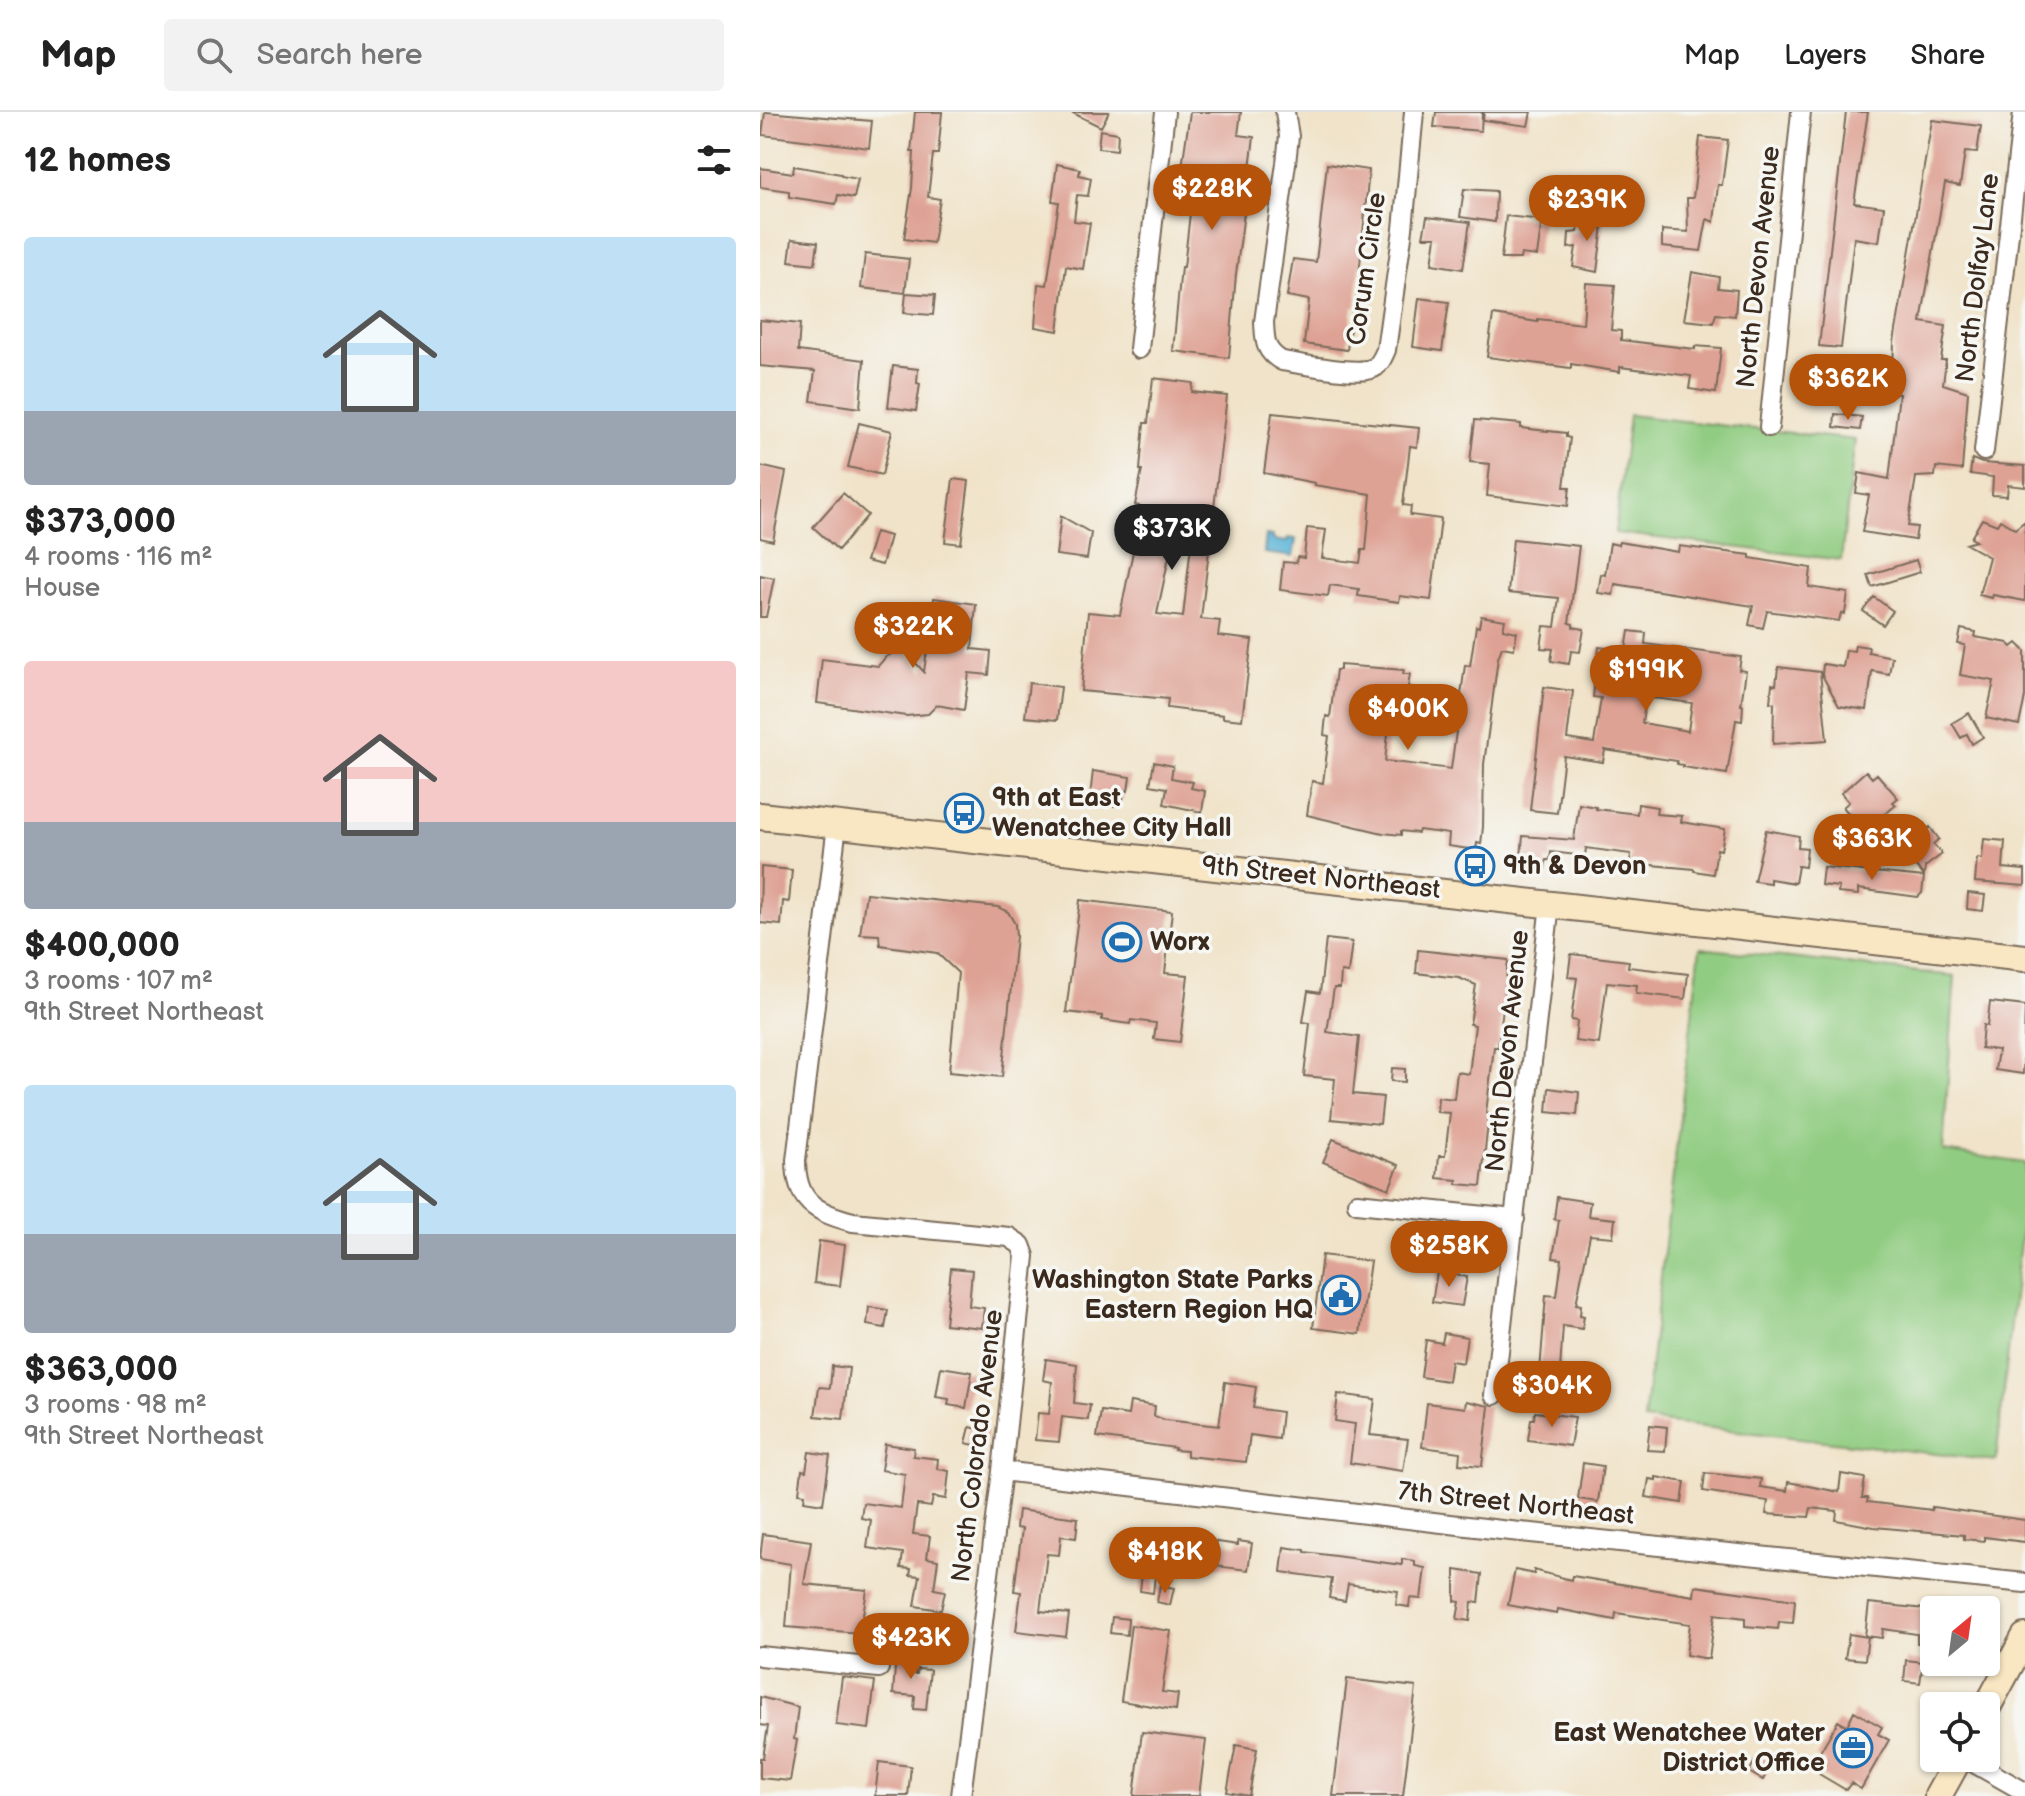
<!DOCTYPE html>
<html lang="en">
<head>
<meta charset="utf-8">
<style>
	:root { --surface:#fff; --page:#f2f2f2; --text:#222; --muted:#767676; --line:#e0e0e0; --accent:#b45309 }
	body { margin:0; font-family:"Balsamiq Sans",sans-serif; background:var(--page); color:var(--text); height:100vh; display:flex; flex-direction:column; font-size:30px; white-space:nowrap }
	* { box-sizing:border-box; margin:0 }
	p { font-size:26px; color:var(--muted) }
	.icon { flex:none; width:44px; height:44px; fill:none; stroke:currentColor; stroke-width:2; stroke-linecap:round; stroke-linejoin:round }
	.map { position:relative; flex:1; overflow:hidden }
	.details { display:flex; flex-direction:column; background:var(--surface); width:760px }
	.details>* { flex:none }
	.needle { width:52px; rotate:29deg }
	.tools { position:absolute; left:1160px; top:1484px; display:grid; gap:16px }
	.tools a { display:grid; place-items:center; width:80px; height:80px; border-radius:8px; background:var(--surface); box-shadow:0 2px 6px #0004; font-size:40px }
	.price { position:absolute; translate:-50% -68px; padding:0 18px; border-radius:28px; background:var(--accent); color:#fff; font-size:26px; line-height:52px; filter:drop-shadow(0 2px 4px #0008) }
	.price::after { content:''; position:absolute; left:50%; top:48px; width:24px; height:18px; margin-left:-12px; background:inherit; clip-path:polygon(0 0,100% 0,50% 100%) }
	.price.on { background:#222; color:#fff }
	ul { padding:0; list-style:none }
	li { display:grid; align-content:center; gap:16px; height:424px; padding:0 24px }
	li span { display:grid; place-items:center; height:248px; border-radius:8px; color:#555 }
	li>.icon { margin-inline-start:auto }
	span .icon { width:144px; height:144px; fill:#fffc; stroke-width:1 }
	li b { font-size:34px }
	h2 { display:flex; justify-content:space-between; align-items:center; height:96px; padding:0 24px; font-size:34px }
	header { display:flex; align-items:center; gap:48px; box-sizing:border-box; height:112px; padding:0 40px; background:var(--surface); border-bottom:2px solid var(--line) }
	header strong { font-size:38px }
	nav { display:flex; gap:44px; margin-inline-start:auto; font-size:28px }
	.search { width:560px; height:72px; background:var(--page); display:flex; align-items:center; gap:20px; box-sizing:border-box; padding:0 28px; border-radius:8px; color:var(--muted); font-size:30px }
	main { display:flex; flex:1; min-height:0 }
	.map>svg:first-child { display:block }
	.green { fill:#90cc81; stroke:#667b50; stroke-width:2 }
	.water { fill:#59b2d7; stroke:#4a6e7a; stroke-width:2 }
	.building { fill:#dea294; fill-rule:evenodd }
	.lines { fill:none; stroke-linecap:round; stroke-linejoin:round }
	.street-casing { stroke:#7a6b5a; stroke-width:22 }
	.secondary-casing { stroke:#7a6b5a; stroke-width:30 }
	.street { stroke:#fff; stroke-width:18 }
	.secondary { stroke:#f9e7c3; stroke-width:26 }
	.labels { text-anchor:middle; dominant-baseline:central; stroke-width:7; stroke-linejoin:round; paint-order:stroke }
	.street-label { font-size:26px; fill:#3b2a1e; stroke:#f6f6f2 }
	.poi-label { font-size:26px; font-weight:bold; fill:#3b2a1e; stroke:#f6f6f2; text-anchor:start }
</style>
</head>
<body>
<header>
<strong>Map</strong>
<div class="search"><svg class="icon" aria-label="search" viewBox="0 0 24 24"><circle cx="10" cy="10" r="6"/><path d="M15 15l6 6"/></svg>Search here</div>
<nav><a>Map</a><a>Layers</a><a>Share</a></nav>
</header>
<main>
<section class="details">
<h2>12 homes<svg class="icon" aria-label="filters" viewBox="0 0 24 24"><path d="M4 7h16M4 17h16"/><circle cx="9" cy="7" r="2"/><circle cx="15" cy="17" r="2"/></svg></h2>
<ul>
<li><span style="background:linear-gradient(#bfe0f5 70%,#9aa5b1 0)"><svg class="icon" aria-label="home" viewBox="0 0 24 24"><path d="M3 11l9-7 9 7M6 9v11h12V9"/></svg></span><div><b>$373,000</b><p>4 rooms · 116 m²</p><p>House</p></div></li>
<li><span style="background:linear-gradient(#f6c9c9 65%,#9aa5b1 0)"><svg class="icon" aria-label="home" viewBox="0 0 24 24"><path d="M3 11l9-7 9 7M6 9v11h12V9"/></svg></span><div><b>$400,000</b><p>3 rooms · 107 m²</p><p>9th Street Northeast</p></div></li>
<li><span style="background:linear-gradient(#bfe0f5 60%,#9aa5b1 0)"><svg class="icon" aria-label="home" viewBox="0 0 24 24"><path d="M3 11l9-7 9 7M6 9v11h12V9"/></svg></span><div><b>$363,000</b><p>3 rooms · 98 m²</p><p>9th Street Northeast</p></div></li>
</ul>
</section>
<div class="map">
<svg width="1265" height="1684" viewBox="0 0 1265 1684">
	<rect width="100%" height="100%" fill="#f6f6f2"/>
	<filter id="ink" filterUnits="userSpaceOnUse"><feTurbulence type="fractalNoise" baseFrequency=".0125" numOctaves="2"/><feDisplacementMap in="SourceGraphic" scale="16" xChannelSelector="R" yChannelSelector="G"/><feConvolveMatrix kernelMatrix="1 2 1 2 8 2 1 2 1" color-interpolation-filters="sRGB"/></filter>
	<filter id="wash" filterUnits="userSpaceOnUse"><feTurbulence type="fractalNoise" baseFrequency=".006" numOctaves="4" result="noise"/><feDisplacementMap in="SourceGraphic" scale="32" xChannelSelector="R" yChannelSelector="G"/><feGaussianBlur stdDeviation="1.8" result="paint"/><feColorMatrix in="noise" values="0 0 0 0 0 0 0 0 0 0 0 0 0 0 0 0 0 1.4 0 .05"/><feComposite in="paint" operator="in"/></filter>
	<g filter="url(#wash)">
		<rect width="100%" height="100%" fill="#f0e3c9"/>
		<path class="green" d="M869,303L1095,328L1081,448L855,421Z
			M940,836L1195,864L1183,1039L1265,1051V1086L1236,1349L884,1308Z"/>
		<path class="water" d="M506,423L513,424V428L527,430L528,426L536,427L533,445L504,441Z"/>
		<g id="blocks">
			<path class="building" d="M5,0L112,9L109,36L2,23Z
				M155,0H182L178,42H173L168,85L180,87L173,131L144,127L152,76L154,40H151Z
				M311,0H349L341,15Z
				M430,0H481L478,23L494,25L476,162L469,246L413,239L421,155H424L430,101L433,56L422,55Z
				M676,0H722L721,19L674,15Z
				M724,0H771L768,14L723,8Z
				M1086,0H1108L1094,91L1124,95L1119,130L1094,126L1081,236L1059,234Z
				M1172,8L1221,14L1217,41L1205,40L1200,74L1185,71L1161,210L1186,214L1181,248H1186L1183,272L1208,280L1202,358L1176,355L1175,364L1156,365L1148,414L1157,415L1155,428L1102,420L1109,383L1096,381L1099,361L1129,367L1139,282L1069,271L1071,247L1133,257L1134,230Z
				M340,18L358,21L357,38L338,36Z
				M940,25L968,28L962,73H958L954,110L947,107L941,139L902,135V118L928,120L927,86H933Z
				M297,52L320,57L319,63L331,66L328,84L317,83L314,109L330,111L323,157L306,154L298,219L275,215L278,172L287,173L299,90L292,89Z
				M567,52L609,58L596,195H593L587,238L544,232L549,188L527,184L533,147L556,150Z
				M34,54L81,62V64L98,67L94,86L78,83L76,92L29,85V79L0,75V56L33,61Z
				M704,77L736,79L735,110L700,105Z
				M746,104L782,108L777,144L761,142L760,147H741Z
				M820,104L844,106L837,160L813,155L816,135L808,136L809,121L818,120Z
				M667,105L710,110L703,157L672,152L676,125H663Z
				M32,127L58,130L55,152L29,149Z
				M105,142L149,147L145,181L101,176Z
				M932,160L959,165L958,176L977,178L975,204L956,202L953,211L924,208Z
				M826,171L855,173L851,218L861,219V228L935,237V234L961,236L956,281L929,277L931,264L860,255V260L811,252V256L727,245L733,203L778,210V207L823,212Z
				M146,181L175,183L173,203L144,201Z
				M659,186L689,190L682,239L653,235Z
				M0,208L40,212L38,239L104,248L100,296L51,289L55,259L0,254Z
				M133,254L158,257L157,271L160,272L156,299L128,295Z
				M393,266L433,271L432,280L467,284L441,507L460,509L458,524L492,528L482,608L463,606V603L407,596L408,587L321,579L328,500L360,503L378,415L375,414L379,394L375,393L382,358H380L384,311H388ZM418,402L434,405L423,505L397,502Z
				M512,301L659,316L657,335L650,334L643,393L651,394L650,403L681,407L671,488L640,484L639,490L598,484L599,477L570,473L568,484L520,478L523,450L536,451L537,445L544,446L547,416L566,418L562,446L600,451L602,438H606L611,382L554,373L555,371L504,361Z
				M1075,302L1102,305L1100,318L1074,315Z
				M715,308L761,312V316L806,321V325L810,326L804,375H810L808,394L727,384L730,352L710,350Z
				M99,311L132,319L122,363L88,355Z
				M1212,347L1222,351L1265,354V375L1248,373L1247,384L1232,383L1233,365L1210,362Z
				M0,354L26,360L13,429L0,426Z
				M193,367L209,369L201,432L185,430Z
				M83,381L108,403L78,438L53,415Z
				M301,404L331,421L327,447L296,443Z
				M1222,407L1237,413L1240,408L1255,417L1265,409V489L1233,483L1232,486L1219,483L1229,445L1206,432L1216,429L1211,426Z
				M115,420L130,424L122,453L106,449Z
				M753,427L819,434L809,511L813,512V515L824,517L820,540L811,539L809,552L791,549L793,537L781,536L784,514L795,515L799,486L748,481Z
				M859,430L918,440L919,434L990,443V446L1051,456L1049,475L1088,481L1085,502L1081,501L1079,509L1007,499L1003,516L989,513L993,494L855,472L853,483L838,481L841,462L845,463L850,431L858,433Z
				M1156,448L1160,460L1112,475L1108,463Z
				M0,463L14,466L6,505H0Z
				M1114,485L1133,499L1123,513L1103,499Z
				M174,486L216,492L212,537L231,539L229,563L209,561L204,598L177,593L168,602L146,604L57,591L62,547L118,554L126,545L142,536L164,560Z
				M721,504L745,508L743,517L757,520L754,537L742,535L738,546L724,652L723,715L721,732L717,731L716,738L688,734L689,722L659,718L658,721L641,719V723L623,721L547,703L552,669L563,671L569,624L564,623L566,604L570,605L576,558H580V553L644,558L643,562H650L648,575L654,576L651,597L631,594L625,649L691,657L705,553L710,554L716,514L719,515Z
				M1201,517L1216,520L1215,525L1248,531L1252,535L1257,531L1265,539V585L1259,613L1226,606L1234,569L1200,563L1205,533L1198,532Z
				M869,519L886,521L885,532L981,545L979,558L986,559L981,593H983L982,609L976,608L967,662L923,655V653L917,652V649L845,638L843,650L804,644L797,701L770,698L784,575L813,579L807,627L834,631L841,586L833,585L839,535L866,538ZM886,585L932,591L928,619L882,611Z
				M1095,533L1109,535L1108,540L1132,545L1129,562L1112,559L1107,598L1079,594L1062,563L1063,552L1083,555L1086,538L1094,539Z
				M1018,555L1060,560L1067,628L1013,632L1014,591L1010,590L1012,572L1016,573Z
				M269,571L301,575L297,608L265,605Z
				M1209,601L1223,625L1212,632L1207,622L1201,626L1192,611Z
				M394,650L413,654L411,666L433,670L431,676L445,679L442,700L404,692L407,676L390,673Z
				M333,659L370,665L368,679L364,678L363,688L356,687L355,694L339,692L340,686L330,685Z
				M1106,659L1112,666L1117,662L1138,686L1133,690L1136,693L1100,723L1098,731L1084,729L1087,706L1090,703L1083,695L1089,690L1081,681Z
				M819,692L836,695V697L877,702L878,692L897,695L896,702L922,704L921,710L965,717L961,738L957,737L953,762L934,759V757L870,751L871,742L826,736L825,744L791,740L790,748H786L785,757L760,755L763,724L814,728Z
				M1170,715L1179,727L1173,732L1182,742L1165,755L1164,764L1145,741L1151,736L1148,733Z
				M1006,718L1039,724L1038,735L1047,736L1045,755L1038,754L1035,771L1010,767V771L994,769Z
				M1224,727L1245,729L1243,756L1265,758V774L1215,770L1217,746L1222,747Z
				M1,755L32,758L29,790L23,789L21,813L0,811Z
				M1063,755L1164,765L1162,781L1158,785L1098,777V783L1078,781L1079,775L1061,773Z
				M106,781L238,795L248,800L255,812L256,824L242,965L189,960L198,861L177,841L120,833L119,823L100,822Z
				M1208,781L1225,783L1223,799L1207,797Z
				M320,788L412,799L405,861L428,863L420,930L394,927L396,911L371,908L370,912L362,911L342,908V904L306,900Z
				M566,827L592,830L588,861L581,860L580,876H574L567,920L599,925L593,982L623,985L620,1012L571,1007L575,967L544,964L550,911L543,910L548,879L560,881Z
				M658,838L748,848L744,889L738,935H734L726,1001L729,1002L721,1074L697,1072V1068L677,1066L679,1044H685L690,1001L677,1000L678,985L694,987L697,960L709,962L715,913L710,912L716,873L699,866L656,861Z
				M811,842L869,849L868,855L928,862L925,887L876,881L877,873L847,870L839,932L815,929L817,909L811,908L817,866L808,865Z
				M1230,890L1265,894L1263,962L1235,958L1238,938L1221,936L1223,913L1227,914Z
				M632,956L645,957V970L631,969Z
				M789,976L819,980L817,1003L787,1000Z
				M573,1027L639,1053L629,1077L563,1050Z
				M797,1085L830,1090L828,1104L855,1107L853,1125L830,1123L816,1192L821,1193L820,1203L824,1204L822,1217L803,1214L799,1273L779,1272L786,1183L797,1184L802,1147L793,1146L799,1108L794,1107Z
				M677,1126L694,1130L688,1156L663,1151L668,1127L677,1128Z
				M59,1129L85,1133L80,1174L54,1171Z
				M562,1143L610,1149L600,1222L553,1216Z
				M191,1156L212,1158L209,1194L224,1196L222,1216L185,1212Z
				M677,1160L707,1165L702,1194L672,1190Z
				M109,1195L128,1198L125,1216L107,1213Z
				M684,1221L707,1225L703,1251L691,1249L688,1269L661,1265L666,1228L682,1231Z
				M286,1247L317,1252L314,1291L330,1293L328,1308L302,1305L299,1330L275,1328L278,1301L289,1302L292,1270L283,1268Z
				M72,1254L89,1256L83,1307L55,1304L59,1275L70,1276Z
				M181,1255L212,1260L206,1296L188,1293L189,1287L176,1285Z
				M465,1270L496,1275L493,1296L522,1300L519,1327L490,1323L486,1350L427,1344V1339L414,1338L415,1336L337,1325L341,1299L368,1303L370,1290L395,1294L394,1304L405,1308L459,1314Z
				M578,1282L615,1287L610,1323L648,1327L643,1359L590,1351L595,1312L575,1309Z
				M706,1289L729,1294L722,1354L699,1352L700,1340L662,1335L667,1291L705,1296Z
				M775,1300L815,1305L810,1334L768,1328L771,1307H774Z
				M890,1313L907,1315L905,1339L887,1338Z
				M210,1315L227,1319L223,1335L206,1331Z
				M125,1332L154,1336L153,1344L178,1347L177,1357L189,1359L186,1387L173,1385L171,1395L157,1393L153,1422L170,1424L167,1446L178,1448L174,1477L185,1479L181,1498L155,1494L160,1464L150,1463L151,1457L141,1456L143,1441L107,1436L111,1408L101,1406L103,1391L141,1396L145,1362L121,1358Z
				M49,1340L70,1343L63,1392L44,1389L45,1382L39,1381L42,1358L46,1359Z
				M823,1351L843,1354L838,1390L818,1387Z
				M945,1361L1001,1367L1000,1375L1027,1379L1028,1370L1079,1380L1081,1362L1105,1366L1102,1386H1108L1107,1390L1172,1398V1395L1265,1408V1430L1224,1425V1429L1204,1427V1423L1114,1415L1076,1408L1077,1399L1051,1396L1049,1405L1006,1402L1008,1389L943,1379Z
				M896,1365L925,1370L922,1391L886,1385L889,1367L896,1368Z
				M258,1398L318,1406L316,1426L301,1424L299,1443L287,1442L280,1499L309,1502L306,1525L256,1519L261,1480L254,1479L262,1417L256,1416Z
				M3,1422L51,1429L44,1472L107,1478L100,1521L26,1515L31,1452L0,1447Z
				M376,1423L451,1432L452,1429L478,1433V1429L492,1431L488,1458L397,1447L393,1481L380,1479L383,1453L372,1452L373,1447L363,1445L365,1424L377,1425Z
				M524,1435L545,1438V1440L642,1453V1447L655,1449V1454L665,1456L661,1487L650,1486L649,1495L636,1493L638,1479L588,1472L585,1489L569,1486L572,1467L521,1460Z
				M695,1458L722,1462L719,1491L712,1490L710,1509L697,1507L700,1490L695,1489Z
				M755,1458L774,1462V1458L811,1468L812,1464L934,1484L935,1474L1035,1488L1033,1511L1019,1510L1018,1517L985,1514V1506L955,1502L949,1547L926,1543L930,1512L856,1501L855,1508L798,1497L797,1502L748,1493Z
				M400,1473L414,1476L410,1493L397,1490Z
				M1109,1491L1174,1498V1532L1157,1531V1522L1123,1517L1122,1526L1105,1524Z
				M352,1505L368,1507L367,1523L350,1521Z
				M371,1513L411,1519L402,1580L418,1582L416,1598L361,1589Z
				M1089,1522L1108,1525L1105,1548L1085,1546Z
				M136,1542L156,1544L155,1562H157L158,1557L170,1558L166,1598L154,1597L155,1584L133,1582Z
				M1146,1548L1163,1550L1160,1571L1144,1569Z
				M82,1565L115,1569L109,1617L76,1613Z
				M587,1567L656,1575L643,1684H573Z
				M0,1585L38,1595L34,1627L37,1628L30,1669L0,1666V1646H3L8,1614L0,1613Z
				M1094,1599L1122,1615L1118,1622L1129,1628L1101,1677L1091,1671L1086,1678L1059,1662L1066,1650L1057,1645L1078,1609L1087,1614Z
				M382,1620L446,1628L439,1684H374Z
				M476,1633L497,1637L489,1684L467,1680Z
				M998,1643L1012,1650L1003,1668L989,1660Z
				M119,1650L151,1654L148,1684H115Z"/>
		</g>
	</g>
	<g filter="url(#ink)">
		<use href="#blocks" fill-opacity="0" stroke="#7a6b5a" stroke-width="2"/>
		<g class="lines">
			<g class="street-casing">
				<path id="street" d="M525,0L529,24L526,51L504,210C505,228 504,239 522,249C542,252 593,263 611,257C619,255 623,245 626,238L643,117L654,0
					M379,237L405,0
					M1009,315L1041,0
					M1224,339L1263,0
					M77,713L36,1048C36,1089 54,1100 93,1110L249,1125L261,1133L265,1144L242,1359L201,1684
					M597,1091L755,1107
					M734,1283L790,792
					M242,1359L741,1418L1265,1471
					M0,1544L119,1556
					M1205,1646L1265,1680"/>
			</g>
			<g class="secondary-casing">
				<path id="secondary" d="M0,704L1265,846
					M1226,1597L1265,1525
					M1178,1684L1199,1646"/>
			</g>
			<use href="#street" class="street"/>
			<use href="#secondary" class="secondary"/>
		</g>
	</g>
	<defs>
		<g id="bus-ring" transform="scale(2)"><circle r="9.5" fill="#f6f6f2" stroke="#1f6fb2" stroke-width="1.5"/><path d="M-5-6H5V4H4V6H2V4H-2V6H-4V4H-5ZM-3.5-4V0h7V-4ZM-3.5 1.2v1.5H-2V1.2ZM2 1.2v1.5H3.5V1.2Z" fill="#1f6fb2"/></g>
		<g id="stadium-ring" transform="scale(2)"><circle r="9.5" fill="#f6f6f2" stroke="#1f6fb2" stroke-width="1.5"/><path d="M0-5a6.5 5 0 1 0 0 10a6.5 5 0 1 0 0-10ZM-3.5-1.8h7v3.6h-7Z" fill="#1f6fb2"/></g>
		<g id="civic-ring" transform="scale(2)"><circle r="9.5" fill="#f6f6f2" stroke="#1f6fb2" stroke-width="1.5"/><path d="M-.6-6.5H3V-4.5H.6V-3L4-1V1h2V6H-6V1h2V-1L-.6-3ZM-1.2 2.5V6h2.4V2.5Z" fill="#1f6fb2"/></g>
		<g id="office-ring" transform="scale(2)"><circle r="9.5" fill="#f6f6f2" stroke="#1f6fb2" stroke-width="1.5"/><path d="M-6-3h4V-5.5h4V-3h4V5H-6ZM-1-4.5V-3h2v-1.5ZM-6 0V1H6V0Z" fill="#1f6fb2"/></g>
	</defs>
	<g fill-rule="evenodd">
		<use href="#bus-ring" x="204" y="701"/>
		<use href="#bus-ring" x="715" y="754"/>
		<use href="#stadium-ring" x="362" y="830"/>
		<use href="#civic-ring" x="581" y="1183"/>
		<use href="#office-ring" x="1093" y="1636"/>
	</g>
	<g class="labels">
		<g class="street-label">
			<text transform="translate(999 155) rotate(-84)">North Devon Avenue</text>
			<text transform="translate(607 157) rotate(-82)">Corum Circle</text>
			<text transform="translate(1218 166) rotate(-83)">North Dolfay Lane</text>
			<text transform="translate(561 766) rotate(6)">9th Street Northeast</text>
			<text transform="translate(748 939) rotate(-84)">North Devon Avenue</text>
			<text transform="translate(218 1334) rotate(-83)">North Colorado Avenue</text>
			<text transform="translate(756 1392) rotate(6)">7th Street Northeast</text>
		</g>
		<g class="poi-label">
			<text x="232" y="686">9th at East<tspan x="232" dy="30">Wenatchee City Hall</tspan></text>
			<text x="743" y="754">9th &amp; Devon</text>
			<text x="390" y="830">Worx</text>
			<text x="553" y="1168" text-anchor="end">Washington State Parks<tspan x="553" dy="30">Eastern Region HQ</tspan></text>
			<text x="1065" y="1621" text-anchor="end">East Wenatchee Water<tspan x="1065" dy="30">District Office</tspan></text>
		</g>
	</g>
</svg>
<div class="tools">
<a><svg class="needle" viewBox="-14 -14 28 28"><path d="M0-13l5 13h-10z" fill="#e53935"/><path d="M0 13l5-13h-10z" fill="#767676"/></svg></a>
<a><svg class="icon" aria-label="locate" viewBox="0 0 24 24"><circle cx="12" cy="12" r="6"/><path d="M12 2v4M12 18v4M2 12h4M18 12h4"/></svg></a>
</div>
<b class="price" style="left:452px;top:120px">$228K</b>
<b class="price" style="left:827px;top:131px">$239K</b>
<b class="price" style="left:1088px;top:310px">$362K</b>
<b class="price on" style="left:412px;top:460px">$373K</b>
<b class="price" style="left:153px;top:558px">$322K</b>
<b class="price" style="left:886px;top:601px">$199K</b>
<b class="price" style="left:648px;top:640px">$400K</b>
<b class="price" style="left:1112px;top:770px">$363K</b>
<b class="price" style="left:689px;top:1177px">$258K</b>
<b class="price" style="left:792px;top:1317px">$304K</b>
<b class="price" style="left:405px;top:1483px">$418K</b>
<b class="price" style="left:151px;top:1569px">$423K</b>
</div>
</main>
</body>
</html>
